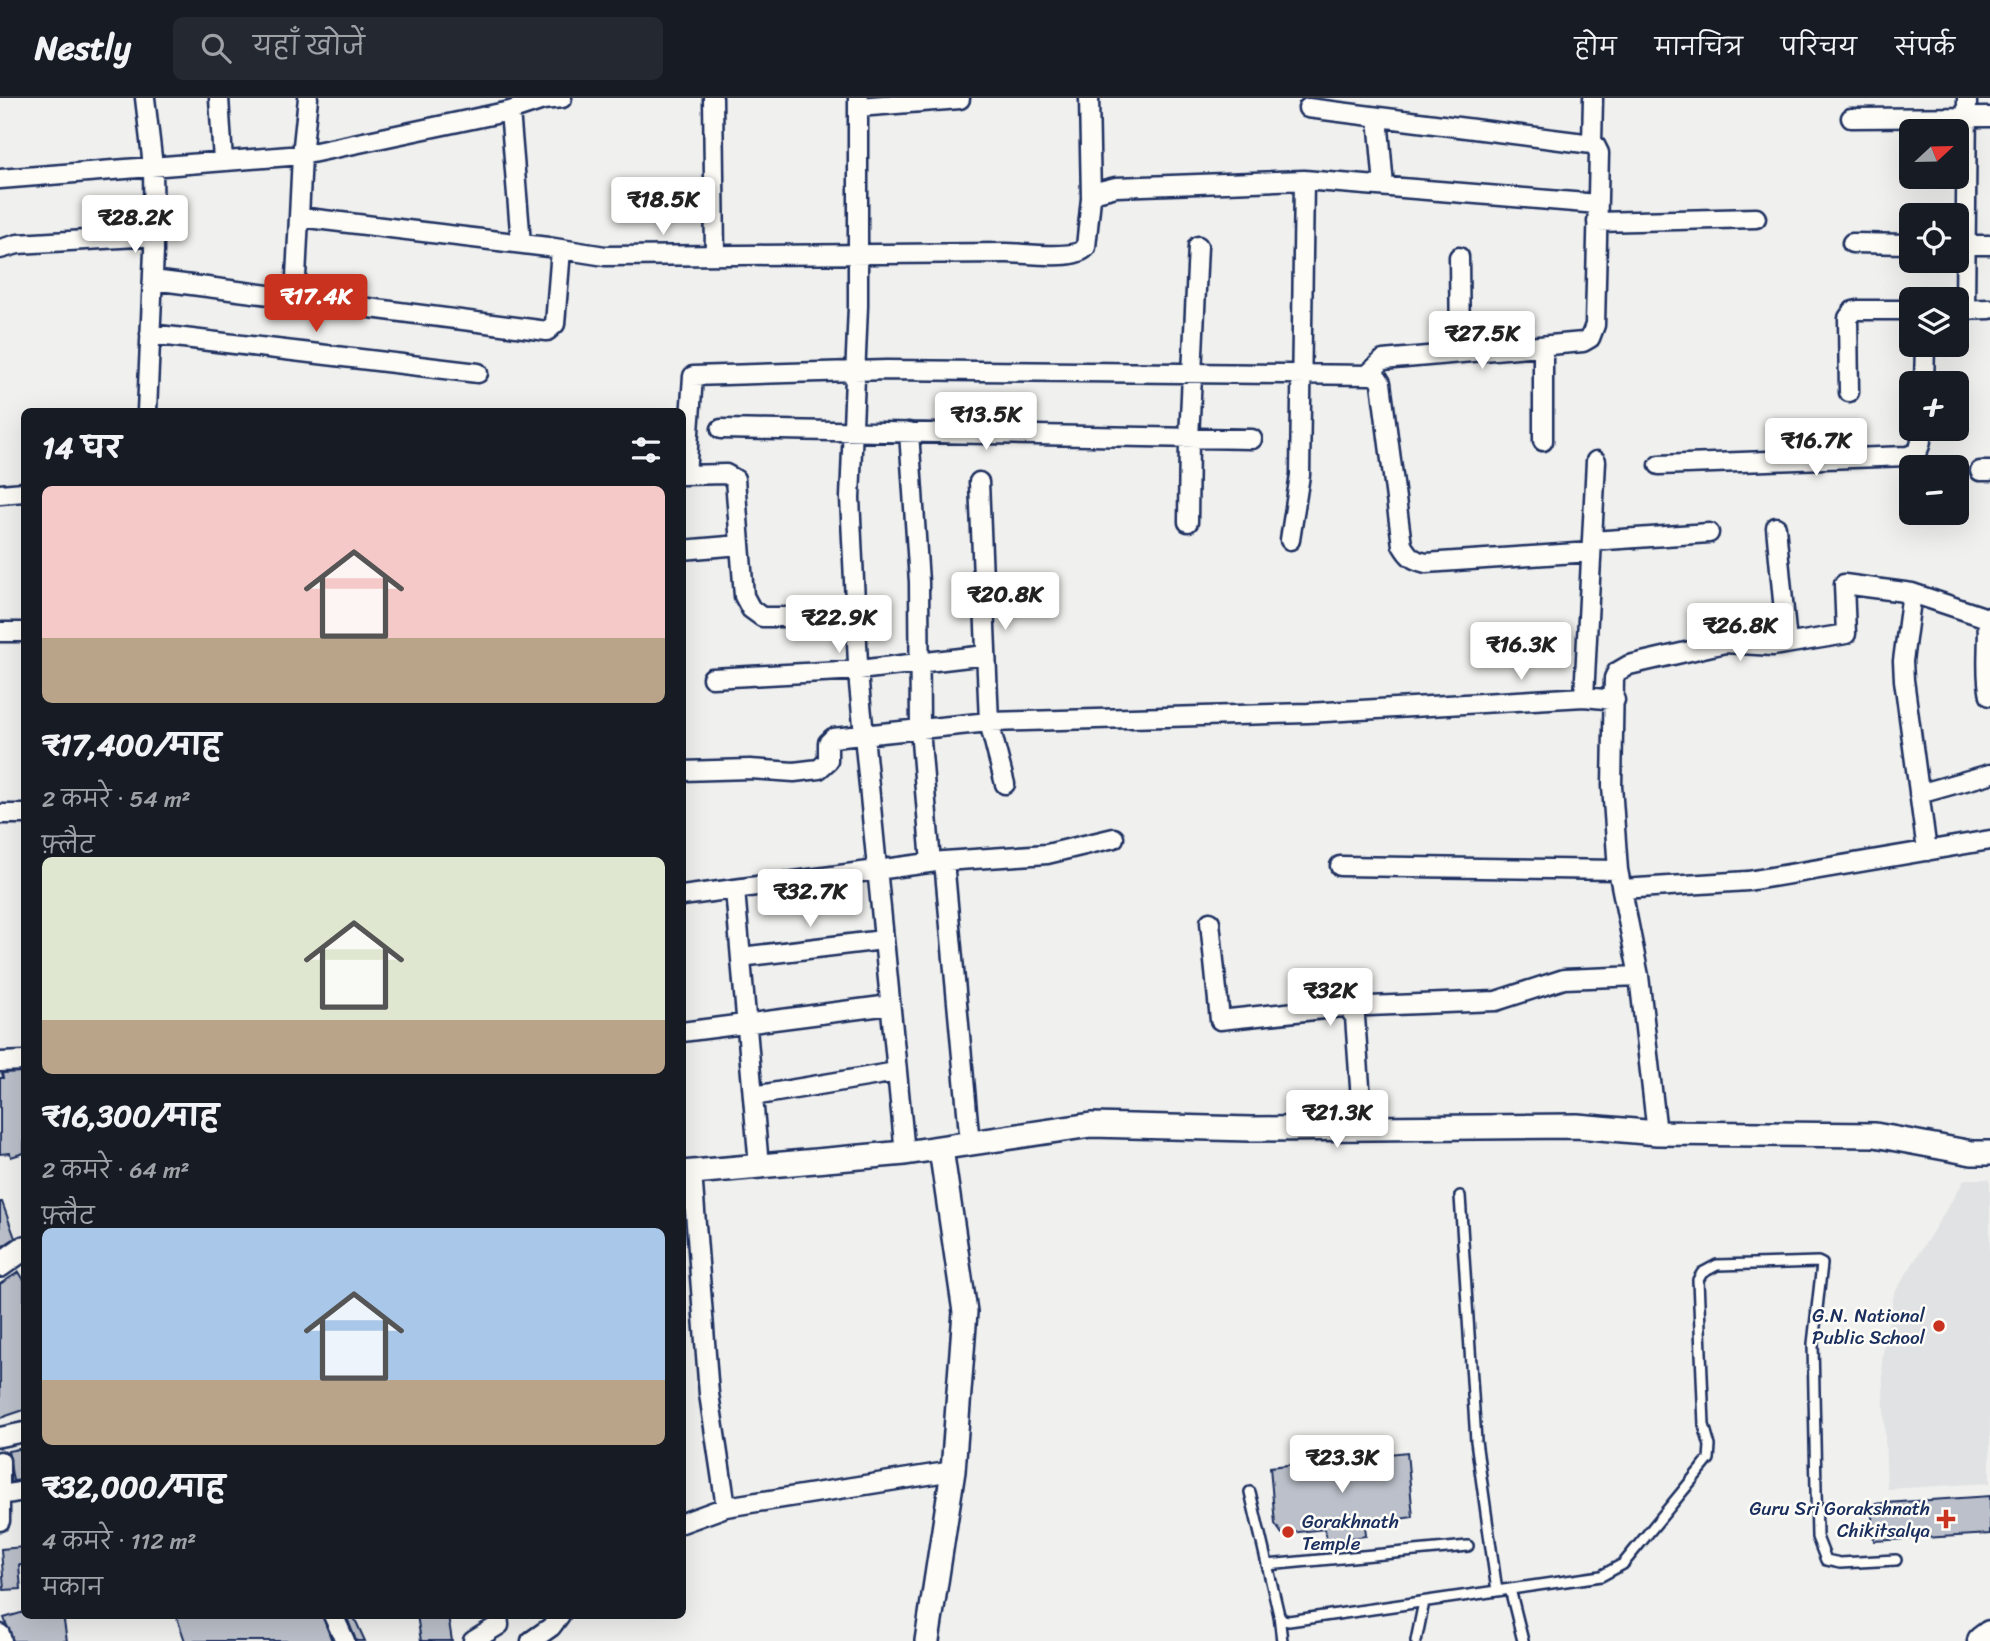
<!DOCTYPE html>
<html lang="hi">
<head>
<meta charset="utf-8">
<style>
	:root { --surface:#171b24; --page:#242831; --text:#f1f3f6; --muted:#9ea1a6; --line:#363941; --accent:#c8321e }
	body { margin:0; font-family:Sriracha,"Playpen Sans Deva",sans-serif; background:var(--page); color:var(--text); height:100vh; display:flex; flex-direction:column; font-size:26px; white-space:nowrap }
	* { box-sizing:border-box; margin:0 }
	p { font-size:23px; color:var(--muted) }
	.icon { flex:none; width:38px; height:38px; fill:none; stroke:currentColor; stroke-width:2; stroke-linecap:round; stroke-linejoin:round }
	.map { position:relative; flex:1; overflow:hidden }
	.side { position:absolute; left:21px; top:310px; width:665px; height:1211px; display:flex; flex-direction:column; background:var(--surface); border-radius:10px; box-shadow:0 7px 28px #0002 }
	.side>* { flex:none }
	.needle { width:46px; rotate:68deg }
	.fabs { position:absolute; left:1899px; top:21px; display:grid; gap:14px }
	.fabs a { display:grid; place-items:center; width:70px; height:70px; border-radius:10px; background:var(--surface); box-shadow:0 7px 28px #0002; font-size:35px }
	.price { position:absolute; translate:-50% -60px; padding:0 16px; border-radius:7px; background:#fff; color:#222; font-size:23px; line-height:46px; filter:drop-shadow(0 2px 4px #0008) }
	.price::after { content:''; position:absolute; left:50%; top:42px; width:21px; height:16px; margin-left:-10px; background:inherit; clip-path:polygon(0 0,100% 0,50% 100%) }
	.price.current { background:var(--accent); color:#fff }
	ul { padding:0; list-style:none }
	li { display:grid; align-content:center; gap:14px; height:371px; padding:0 21px }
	li span { display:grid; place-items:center; height:217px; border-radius:10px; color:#555 }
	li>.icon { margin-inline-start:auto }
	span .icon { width:126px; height:126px; fill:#fffc; stroke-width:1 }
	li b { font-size:30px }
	h2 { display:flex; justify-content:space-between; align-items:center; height:84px; padding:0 21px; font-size:30px }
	header { display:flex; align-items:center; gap:42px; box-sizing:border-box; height:98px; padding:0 35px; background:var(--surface); border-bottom:2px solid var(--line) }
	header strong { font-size:33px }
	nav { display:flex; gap:38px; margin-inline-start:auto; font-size:24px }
	.search { width:490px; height:63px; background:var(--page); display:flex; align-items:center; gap:18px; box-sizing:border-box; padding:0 24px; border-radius:10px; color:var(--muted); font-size:26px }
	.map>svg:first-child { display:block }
	.built { fill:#e0e2e3 }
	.building { fill:#bbc0ca; stroke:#1b2f5e; stroke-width:2 }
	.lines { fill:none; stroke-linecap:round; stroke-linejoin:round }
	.service-casing { stroke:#1b2f5e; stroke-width:14 }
	.minor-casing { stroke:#1b2f5e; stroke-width:23 }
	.tertiary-casing { stroke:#1b2f5e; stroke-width:28 }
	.primary-casing { stroke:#1b2f5e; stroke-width:33 }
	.service { stroke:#fdfcf7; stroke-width:9 }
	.minor { stroke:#fdfcf7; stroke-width:18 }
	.tertiary { stroke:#fdfcf7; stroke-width:23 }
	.primary { stroke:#fdfcf7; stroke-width:28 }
	.poi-dot { fill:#c8321e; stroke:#fdfcf7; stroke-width:2.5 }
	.labels { text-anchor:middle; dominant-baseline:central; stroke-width:5; stroke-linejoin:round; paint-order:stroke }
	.poi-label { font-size:19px; fill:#1b2f5e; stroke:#fdfcf7; text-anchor:end }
</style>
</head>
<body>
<header>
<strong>Nestly</strong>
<div class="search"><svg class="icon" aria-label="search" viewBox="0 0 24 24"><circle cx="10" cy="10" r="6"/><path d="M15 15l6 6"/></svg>यहाँ खोजें</div>
<nav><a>होम</a><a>मानचित्र</a><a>परिचय</a><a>संपर्क</a></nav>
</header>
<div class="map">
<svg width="1990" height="1543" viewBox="0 0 1990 1543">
	<rect width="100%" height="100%" fill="#f0f0ee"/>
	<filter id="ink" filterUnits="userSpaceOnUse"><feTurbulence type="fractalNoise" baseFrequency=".0143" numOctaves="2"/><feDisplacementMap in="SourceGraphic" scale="14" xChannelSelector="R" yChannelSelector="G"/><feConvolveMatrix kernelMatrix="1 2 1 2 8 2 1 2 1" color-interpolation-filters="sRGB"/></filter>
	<g filter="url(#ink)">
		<path class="built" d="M1965,1081H1990V1385L1887,1391L1882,1260L1894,1196Z"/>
		<path class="building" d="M24,974V1055L11,1059L10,1055L0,1056V980H3L2,975Z
			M0,1104H2L15,1140L0,1150Z
			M19,1174L24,1182V1312L0,1320V1186Z
			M24,1350V1382L13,1383L8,1353Z
			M1407,1354L1413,1419L1365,1426L1366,1438L1327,1443L1325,1431L1282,1436L1275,1426L1270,1369Z
			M1990,1398V1436L1874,1443L1871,1406Z
			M24,1449V1467H19L21,1491L4,1492L1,1451Z
			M24,1514V1517H63L67,1543H13L4,1520Z
			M176,1517H322L332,1543H185Z
			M346,1517H353L365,1543H356Z
			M417,1517H448L452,1543H421Z"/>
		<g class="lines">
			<g class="service-casing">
				<path id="service" d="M1460,1098L1476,1343L1497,1493
					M1250,1394L1279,1517L1283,1522L1289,1523L1601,1478L1623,1466L1709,1361L1710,1348L1704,1327L1698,1182L1702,1175L1717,1167L1818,1164L1822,1166L1813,1246L1817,1439L1826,1462L1840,1465L1896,1462
					M1267,1467L1468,1448
					M1510,1491L1523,1543
					M1279,1517L1282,1543
					M1416,1543L1424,1504"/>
			</g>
			<g class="minor-casing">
				<path id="minor" d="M145,0L153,68L154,153L147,313
					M219,0L223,63
					M308,0L302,57L510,13L521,145
					M713,0L715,157
					M858,0V208L850,400L859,586L905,1055
					M1089,0L1091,100
					M858,9L960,1
					M1308,10L1592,46L1595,47L1599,55L1595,227L1590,240L1583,244L1383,262L1367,277
					M510,13L543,2L562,0
					M1378,19L1384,88
					M1851,20L1990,19
					M1592,46L1593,0
					M0,81L302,57L299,119L548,149L605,158L1006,155C1024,155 1076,163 1086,149L1091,100L1096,94L1116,89L1304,82L1598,106
					M1597,124L1756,120
					M1852,145L1911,146
					M1956,147H1990
					M0,151L18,146L154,138
					M1459,159L1460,255
					M153,182L547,233L555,226L561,152
					M295,199L299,119
					M1956,212L1990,211
					M1965,212L1967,0
					M150,236L478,275
					M1924,285L1925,247
					M1849,294L1848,220L1853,213L1858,212H1911
					M721,331L1252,341
					M909,334L919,484L920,631L931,765
					M1543,343V248
					M1659,367L1907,358C1922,355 1921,344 1922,331
					M1980,373H1990
					M682,377L726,376L735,381L744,498L751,511L762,519H856
					M686,377L693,278L887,272L1372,277L1378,280L1381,285L1402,447C1409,459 1413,462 1426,465L1591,454
					M979,384L989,624L1005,686
					M0,396L24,394
					M1188,424L1189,341L1198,148
					M1776,429L1787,545
					M1290,442L1300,377L1304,82
					M1592,443L1709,435
					M682,452L740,447
					M1912,495L1903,563L1904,582L1927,753
					M0,534H24
					M712,580L859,572L986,557
					M1584,599L1596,363
					M682,673L750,671L794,674L819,671L828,663V645L833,640L989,624L1308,615L1584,599L1615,602
					M1919,696L1990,676
					M0,716H24
					M944,763L970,1046
					M1340,768L1618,772
					M1622,791L1748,783L1990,742
					M735,792L759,1068
					M682,798L944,763L1047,756L1114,740
					M1210,824L1220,922L1343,909L1348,910L1355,919L1363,1030
					M741,859L883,842
					M1343,909L1496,903L1564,881L1639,878
					M682,934L890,907
					M0,964L24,963
					M753,998L896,974
					M1657,1035L1639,878L1618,772L1612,688L1614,580L1617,574L1629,567L1725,545L1773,548L1846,536L1844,486L1912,495L1987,520C1990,544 1984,572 1990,598
					M692,1074L709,1296L726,1409
					M0,1339L24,1334
					M0,1363V1423
					M2,1397L24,1393
					M682,1425L726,1409L953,1373
					M333,1517L345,1543
					M0,1536L2,1543
					M473,1543L499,1527L498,1517
					M531,1543L551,1529L560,1517"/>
			</g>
			<g class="tertiary-casing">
				<path id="tertiary" d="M682,1075L905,1055L1091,1027L1250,1031L1577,1028L1657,1035L1875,1037L1972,1055H1990
					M0,1167L24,1150
					M927,1543L953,1373L965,1214L941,1051"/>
			</g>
			<g class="primary-casing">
				<path id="primary" d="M1982,1543L1990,1537"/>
			</g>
			<use href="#service" class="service"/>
			<use href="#minor" class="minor"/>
			<use href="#tertiary" class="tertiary"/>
			<use href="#primary" class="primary"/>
		</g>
	</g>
	<g class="poi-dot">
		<circle cx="1939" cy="1228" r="7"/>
		<path d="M1942.5 1410.5h7v7h7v7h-7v7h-7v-7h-7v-7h7z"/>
		<circle cx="1288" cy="1434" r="7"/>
	</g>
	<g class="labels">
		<g class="poi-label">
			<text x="1925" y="1217">G.N. National<tspan x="1925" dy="22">Public School</tspan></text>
			<text x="1930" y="1410">Guru Sri Gorakshnath<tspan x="1930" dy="22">Chikitsalya</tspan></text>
			<text x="1302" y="1423" text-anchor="start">Gorakhnath<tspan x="1302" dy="22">Temple</tspan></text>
		</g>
	</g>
</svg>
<div class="fabs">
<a><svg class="needle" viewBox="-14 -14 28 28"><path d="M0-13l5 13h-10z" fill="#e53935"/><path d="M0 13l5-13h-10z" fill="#9ea1a6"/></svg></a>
<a><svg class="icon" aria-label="locate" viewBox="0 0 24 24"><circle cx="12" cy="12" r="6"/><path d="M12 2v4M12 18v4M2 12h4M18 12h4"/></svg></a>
<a><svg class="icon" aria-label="layers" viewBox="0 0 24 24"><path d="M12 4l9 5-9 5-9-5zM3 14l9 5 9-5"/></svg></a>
<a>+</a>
<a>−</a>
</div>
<b class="price" style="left:663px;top:139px">₹18.5K</b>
<b class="price" style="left:135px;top:157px">₹28.2K</b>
<b class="price current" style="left:316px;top:236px">₹17.4K</b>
<b class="price" style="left:1482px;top:273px">₹27.5K</b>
<b class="price" style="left:986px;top:354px">₹13.5K</b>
<b class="price" style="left:1816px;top:380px">₹16.7K</b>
<b class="price" style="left:1005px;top:534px">₹20.8K</b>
<b class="price" style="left:839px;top:557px">₹22.9K</b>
<b class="price" style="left:1740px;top:565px">₹26.8K</b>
<b class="price" style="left:1521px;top:584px">₹16.3K</b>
<b class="price" style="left:810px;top:831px">₹32.7K</b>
<b class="price" style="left:1330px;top:930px">₹32K</b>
<b class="price" style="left:1337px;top:1052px">₹21.3K</b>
<b class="price" style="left:1342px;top:1397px">₹23.3K</b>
<section class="side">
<h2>14 घर<svg class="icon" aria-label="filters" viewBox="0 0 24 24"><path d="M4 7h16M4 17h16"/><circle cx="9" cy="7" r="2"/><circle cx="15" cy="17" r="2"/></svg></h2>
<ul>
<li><span style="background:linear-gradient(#f6c9c9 70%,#b9a48a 0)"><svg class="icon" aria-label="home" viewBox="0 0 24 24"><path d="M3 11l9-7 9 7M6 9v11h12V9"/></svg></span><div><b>₹17,400/माह</b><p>2 कमरे · 54 m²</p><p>फ़्लैट</p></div></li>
<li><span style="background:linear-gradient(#dfe7d0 75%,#b9a48a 0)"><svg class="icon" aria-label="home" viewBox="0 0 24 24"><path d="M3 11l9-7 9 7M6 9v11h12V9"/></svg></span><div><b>₹16,300/माह</b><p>2 कमरे · 64 m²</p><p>फ़्लैट</p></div></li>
<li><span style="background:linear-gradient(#a9c7e8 70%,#b9a48a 0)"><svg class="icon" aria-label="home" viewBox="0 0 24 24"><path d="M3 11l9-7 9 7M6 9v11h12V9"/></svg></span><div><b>₹32,000/माह</b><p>4 कमरे · 112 m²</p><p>मकान</p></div></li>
</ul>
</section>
</div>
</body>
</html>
